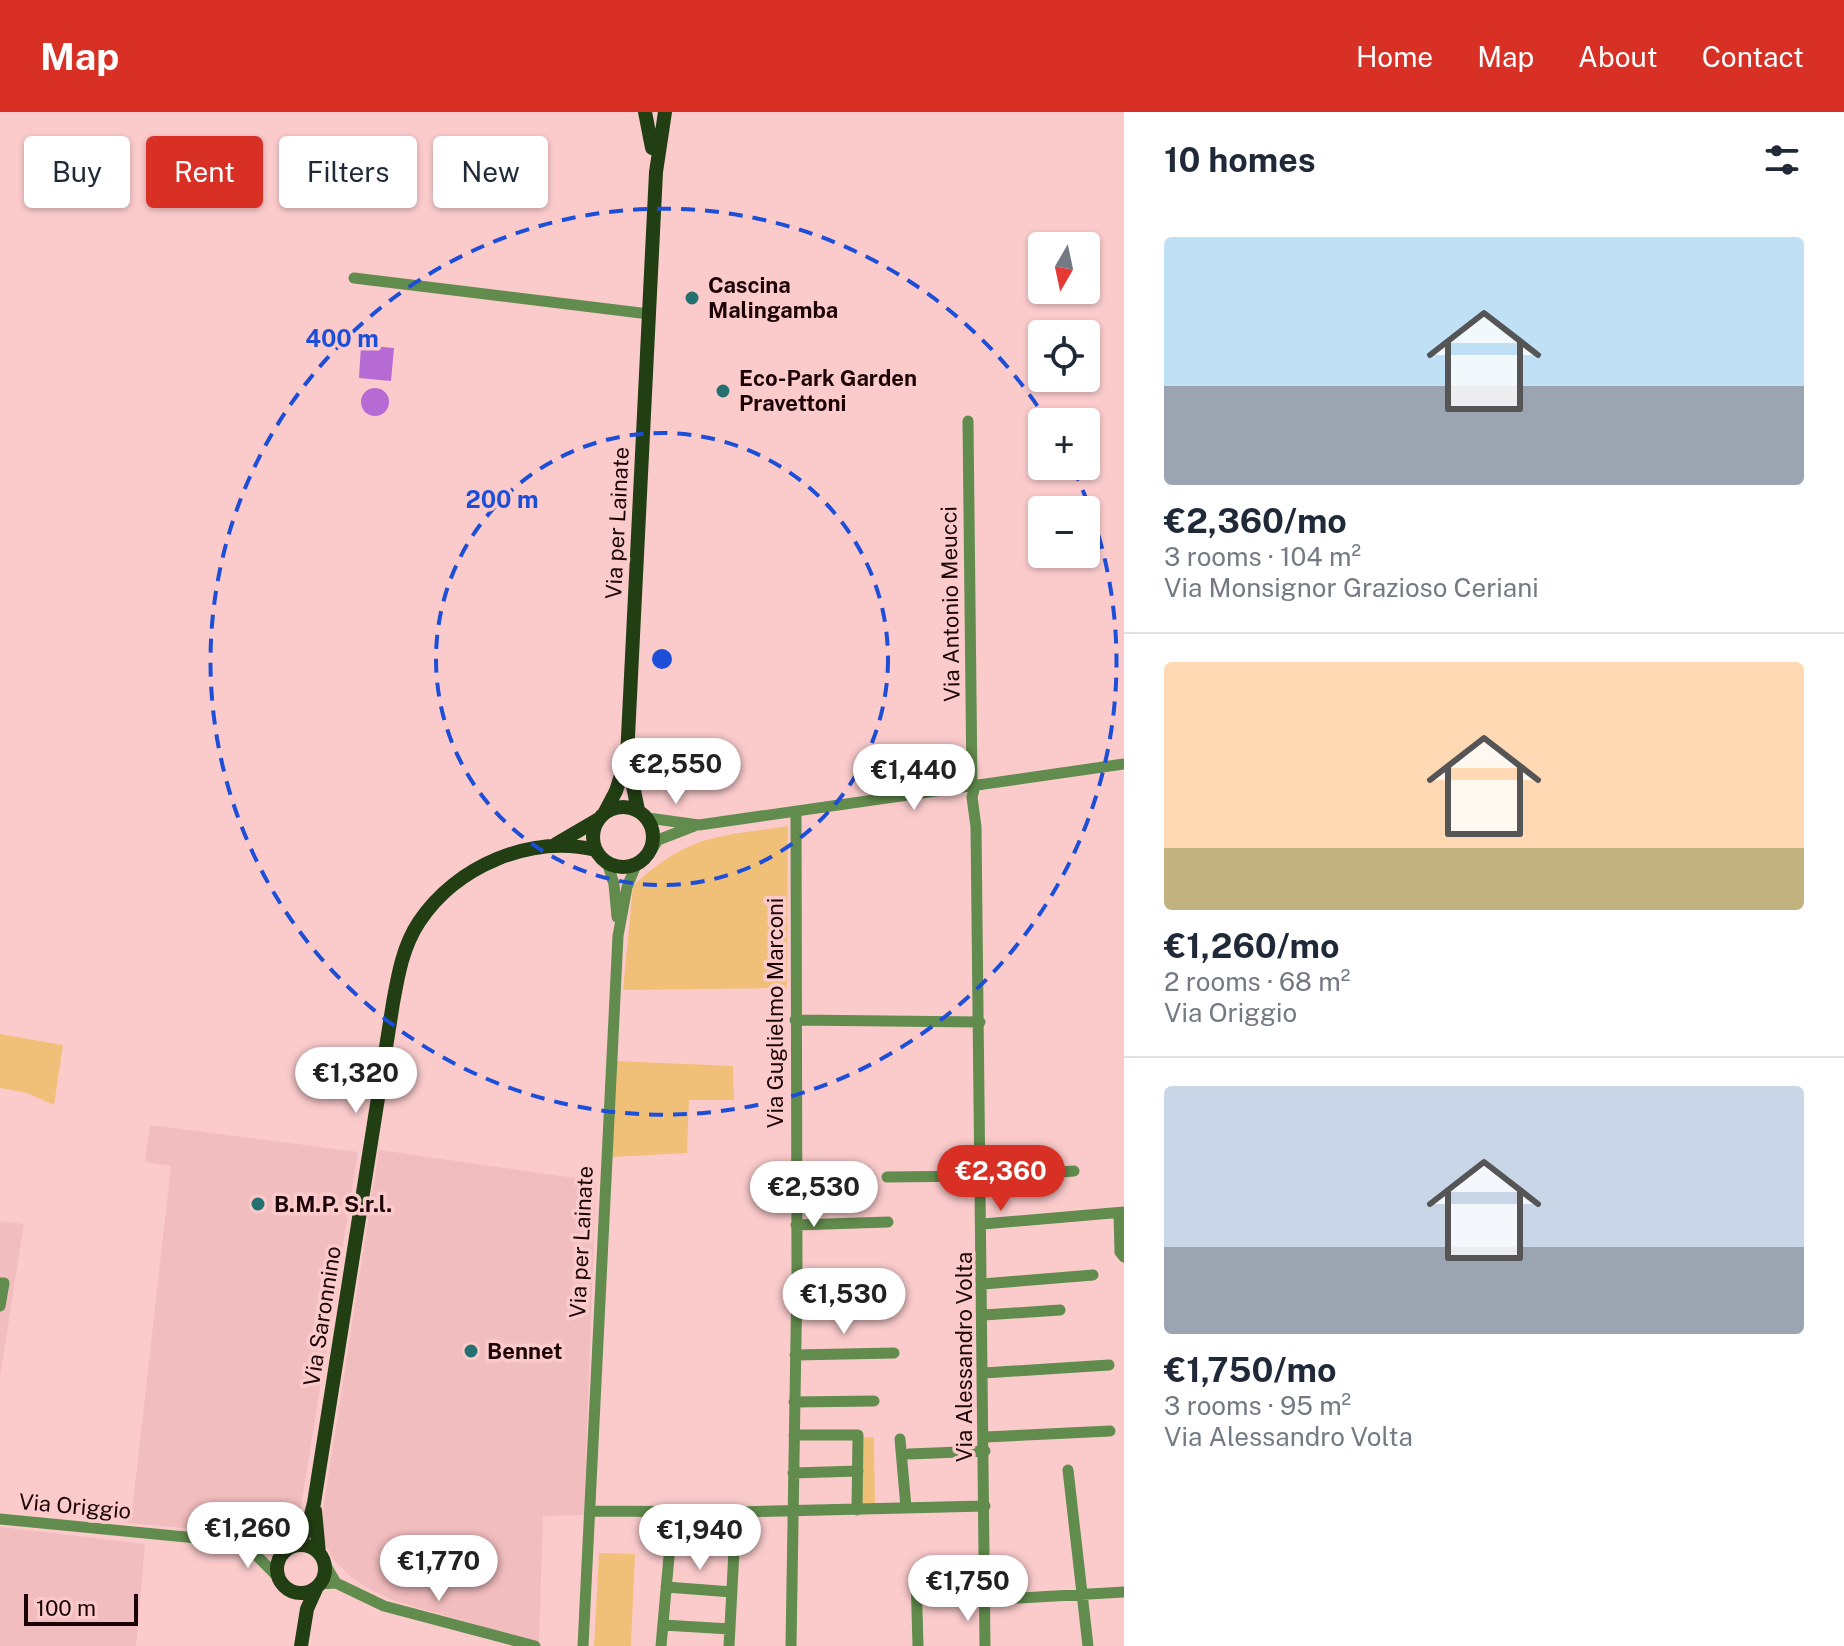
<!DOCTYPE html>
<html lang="en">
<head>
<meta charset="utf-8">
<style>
	:root { --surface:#fff; --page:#f2f2f3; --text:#1f2937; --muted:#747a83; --line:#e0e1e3; --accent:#d93025 }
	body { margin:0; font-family:"Public Sans",sans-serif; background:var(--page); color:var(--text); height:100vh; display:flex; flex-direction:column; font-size:30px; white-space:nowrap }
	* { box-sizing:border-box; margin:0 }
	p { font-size:26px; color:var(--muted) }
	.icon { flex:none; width:44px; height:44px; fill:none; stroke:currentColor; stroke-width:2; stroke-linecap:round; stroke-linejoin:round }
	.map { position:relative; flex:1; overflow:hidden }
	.details { display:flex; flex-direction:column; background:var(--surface); width:720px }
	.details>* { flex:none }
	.banner { position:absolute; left:24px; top:24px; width:760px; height:72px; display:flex; gap:16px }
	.needle { width:52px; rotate:189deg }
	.controls { position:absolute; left:1028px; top:120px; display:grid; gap:16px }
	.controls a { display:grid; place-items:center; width:72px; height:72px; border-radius:8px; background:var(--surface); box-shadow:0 2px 6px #0004; font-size:40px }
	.scale { position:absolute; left:24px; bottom:20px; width:114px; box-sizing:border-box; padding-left:8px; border:4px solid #1b0306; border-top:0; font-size:22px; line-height:28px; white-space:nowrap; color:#1b0306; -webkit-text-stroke:6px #fbcbcc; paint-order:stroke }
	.price { position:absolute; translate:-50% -68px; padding:0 18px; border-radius:28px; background:#fff; color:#222; font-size:26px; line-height:52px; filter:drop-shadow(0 2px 4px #0008) }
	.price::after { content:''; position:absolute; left:50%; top:48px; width:24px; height:18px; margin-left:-12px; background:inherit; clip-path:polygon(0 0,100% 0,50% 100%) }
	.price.active { background:var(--accent); color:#fff }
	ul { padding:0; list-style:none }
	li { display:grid; align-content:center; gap:16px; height:424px; padding:0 40px }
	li+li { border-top:2px solid var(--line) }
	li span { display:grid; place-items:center; height:248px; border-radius:8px; color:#555 }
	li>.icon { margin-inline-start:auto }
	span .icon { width:144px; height:144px; fill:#fffc; stroke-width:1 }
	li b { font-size:34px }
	h2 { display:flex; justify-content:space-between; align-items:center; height:96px; padding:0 40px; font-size:34px }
	.chip { padding:0 28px; border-radius:8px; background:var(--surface); box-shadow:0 2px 6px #0004; font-size:28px; line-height:72px }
	.chip.active { background:var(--accent); color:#fff }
	header { display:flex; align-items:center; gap:48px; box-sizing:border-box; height:112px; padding:0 40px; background:var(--accent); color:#fff }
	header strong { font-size:38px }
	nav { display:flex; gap:44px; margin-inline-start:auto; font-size:28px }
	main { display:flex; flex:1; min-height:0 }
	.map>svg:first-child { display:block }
	.built { fill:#f2bdbf }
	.green { fill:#f1c078 }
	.water { fill:#b66ad3 }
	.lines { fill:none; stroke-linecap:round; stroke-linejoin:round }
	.minor { stroke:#618c4d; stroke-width:11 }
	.major { stroke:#223f13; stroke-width:14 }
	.ring { fill:none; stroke:#1d4ed8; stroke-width:4; stroke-dasharray:14 10 }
	.poi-dot { fill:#257071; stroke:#fbcbcc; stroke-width:3 }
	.labels { text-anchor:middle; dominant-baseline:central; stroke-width:7; stroke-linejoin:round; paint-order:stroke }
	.poi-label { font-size:22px; font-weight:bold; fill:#1b0306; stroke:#fbcbcc; text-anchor:start }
	.street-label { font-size:22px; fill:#1b0306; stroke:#fbcbcc }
	.centre { fill:#1d4ed8; stroke:#fbcbcc; stroke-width:4 }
	.ring-label { font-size:24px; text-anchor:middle; font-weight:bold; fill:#1d4ed8; stroke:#fbcbcc; stroke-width:7; stroke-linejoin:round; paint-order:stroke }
</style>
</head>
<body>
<header>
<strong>Map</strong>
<nav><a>Home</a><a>Map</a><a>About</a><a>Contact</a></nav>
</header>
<main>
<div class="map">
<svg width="1124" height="1534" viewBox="0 0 1124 1534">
	<rect width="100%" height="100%" fill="#fbcbcc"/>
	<path class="built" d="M150,1013L358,1040L301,1395L297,1417L287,1425L127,1411L132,1400L171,1054L145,1050Z
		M379,1038L596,1069L584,1403L543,1404L539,1531L395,1489L371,1478L352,1466L333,1447L324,1429L321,1414L326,1379Z
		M0,1109L24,1112L0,1265Z
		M0,1415L145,1432L136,1534H0Z"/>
	<path class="green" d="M788,714L787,876L623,878L633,774C689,722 716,725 788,714Z
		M0,922L63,933L54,993L27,981L0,976Z
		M617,949L733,954L734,988H689L687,1041L612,1045Z
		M874,1325L875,1395H860L858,1326Z
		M599,1441L635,1442L631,1534H594Z"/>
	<path class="water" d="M361,233L394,236L391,269L359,266Z
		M361 290a14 14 0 1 1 28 0a14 14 0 1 1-28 0Z"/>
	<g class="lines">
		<path class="minor" d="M354,166L649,202
			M968,309L972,674
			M975,674L972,685L976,715L985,1534
			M648,706L699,713L1124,652
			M649,742L658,728L694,714
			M607,750L614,772L617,805
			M795,908L980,910
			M887,1065L982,1064
			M982,1066L1074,1059
			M1119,1101L1120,1140L1124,1145
			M983,1112L1124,1100
			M796,1113L888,1110
			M0,1171H4L0,1194
			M983,1172L1093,1163
			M984,1203L1060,1198
			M795,1243L894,1241
			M984,1261L1109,1253
			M794,1290L874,1289
			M794,1323H858L857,1398
			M985,1325L1110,1319
			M900,1327L906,1395
			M909,1342L985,1339
			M1068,1358L1088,1534
			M793,1361L858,1359
			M591,1399L736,1400L985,1394
			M0,1407L289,1435
			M242,1429L278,1465
			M325,1452L336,1471
			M320,1472L336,1471L384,1494L535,1534
			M666,1475L732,1480
			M985,1488L1124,1480
			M663,1513L730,1517
			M583,1534L618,824L627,775L636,753
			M661,1534L673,1400
			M729,1534L736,1400
			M791,1534L797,1164L796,700
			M918,1534L916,1463L985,1462"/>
		<path class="major" d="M645,0L652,36
			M628,650L638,698
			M593 725a30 30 0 1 1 60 0a30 30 0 1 1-60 0Z
			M605,700L616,679L627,645L656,60L665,0
			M556,732L597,708
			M315,1399L319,1441
			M277 1457a24 24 0 1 1 48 0a24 24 0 1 1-48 0Z
			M296,1433L307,1418L314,1391L393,891C398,863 403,834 419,810C456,754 531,722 596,738
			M301,1534L307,1497L316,1477"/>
	</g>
	<g class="ring">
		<circle cx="662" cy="547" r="226"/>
		<path d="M1073 356A453 453 0 1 1 1046 307"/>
	</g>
	<g class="poi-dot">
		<circle cx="692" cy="186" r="8"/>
		<circle cx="723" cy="279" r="8"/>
		<circle cx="258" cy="1092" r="8"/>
		<circle cx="471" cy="1239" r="8"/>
	</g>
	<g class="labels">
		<g class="poi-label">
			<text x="708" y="173">Cascina<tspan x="708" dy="25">Malingamba</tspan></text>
			<text x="739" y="266">Eco-Park Garden<tspan x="739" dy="25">Pravettoni</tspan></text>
			<text x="274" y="1092">B.M.P. S.r.l.</text>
			<text x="487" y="1239">Bennet</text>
		</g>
		<g class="street-label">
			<text transform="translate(617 411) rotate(-87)">Via per Lainate</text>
			<text transform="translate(950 492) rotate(-91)">Via Antonio Meucci</text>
			<text transform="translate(775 901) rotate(-90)">Via Guglielmo Marconi</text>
			<text transform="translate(581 1130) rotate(-87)">Via per Lainate</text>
			<text transform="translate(322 1204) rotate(-81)">Via Saronnino</text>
			<text transform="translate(964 1245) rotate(-90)">Via Alessandro Volta</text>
			<text transform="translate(75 1394) rotate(5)">Via Origgio</text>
		</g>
	</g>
	<circle cx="662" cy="547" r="12" class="centre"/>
	<g class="ring-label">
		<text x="342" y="235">400 m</text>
		<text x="502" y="396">200 m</text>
	</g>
</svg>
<div class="controls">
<a><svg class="needle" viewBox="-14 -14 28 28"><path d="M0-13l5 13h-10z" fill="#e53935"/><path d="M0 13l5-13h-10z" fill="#747a83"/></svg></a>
<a><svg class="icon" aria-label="locate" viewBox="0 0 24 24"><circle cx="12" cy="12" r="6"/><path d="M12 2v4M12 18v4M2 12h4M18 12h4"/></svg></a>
<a>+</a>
<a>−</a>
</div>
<div class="scale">100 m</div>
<b class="price" style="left:676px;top:694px">€2,550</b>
<b class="price" style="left:914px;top:700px">€1,440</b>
<b class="price" style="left:356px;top:1003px">€1,320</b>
<b class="price active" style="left:1001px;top:1101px">€2,360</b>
<b class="price" style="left:814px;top:1117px">€2,530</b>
<b class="price" style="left:844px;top:1224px">€1,530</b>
<b class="price" style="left:248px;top:1458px">€1,260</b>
<b class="price" style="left:700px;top:1460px">€1,940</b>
<b class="price" style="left:439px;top:1491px">€1,770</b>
<b class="price" style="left:968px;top:1511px">€1,750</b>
<div class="banner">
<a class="chip">Buy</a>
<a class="chip active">Rent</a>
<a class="chip">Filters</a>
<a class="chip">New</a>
</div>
</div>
<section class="details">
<h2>10 homes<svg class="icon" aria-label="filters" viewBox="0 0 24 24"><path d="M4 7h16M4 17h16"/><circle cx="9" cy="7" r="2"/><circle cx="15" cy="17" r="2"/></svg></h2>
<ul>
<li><span style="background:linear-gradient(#bfe0f5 60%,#9aa5b1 0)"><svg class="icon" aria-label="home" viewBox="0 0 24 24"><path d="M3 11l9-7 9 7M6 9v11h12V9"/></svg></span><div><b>€2,360/mo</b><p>3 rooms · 104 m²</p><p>Via Monsignor Grazioso Ceriani</p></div></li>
<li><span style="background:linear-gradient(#ffd9b3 75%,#c2b280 0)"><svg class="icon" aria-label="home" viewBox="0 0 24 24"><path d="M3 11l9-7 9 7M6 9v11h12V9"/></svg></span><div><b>€1,260/mo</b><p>2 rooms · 68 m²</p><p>Via Origgio</p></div></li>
<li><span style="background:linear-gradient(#c9d6e8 65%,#9aa5b1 0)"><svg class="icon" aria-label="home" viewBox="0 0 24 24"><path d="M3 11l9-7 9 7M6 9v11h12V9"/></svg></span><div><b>€1,750/mo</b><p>3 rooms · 95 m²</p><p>Via Alessandro Volta</p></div></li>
</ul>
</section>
</main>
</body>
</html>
